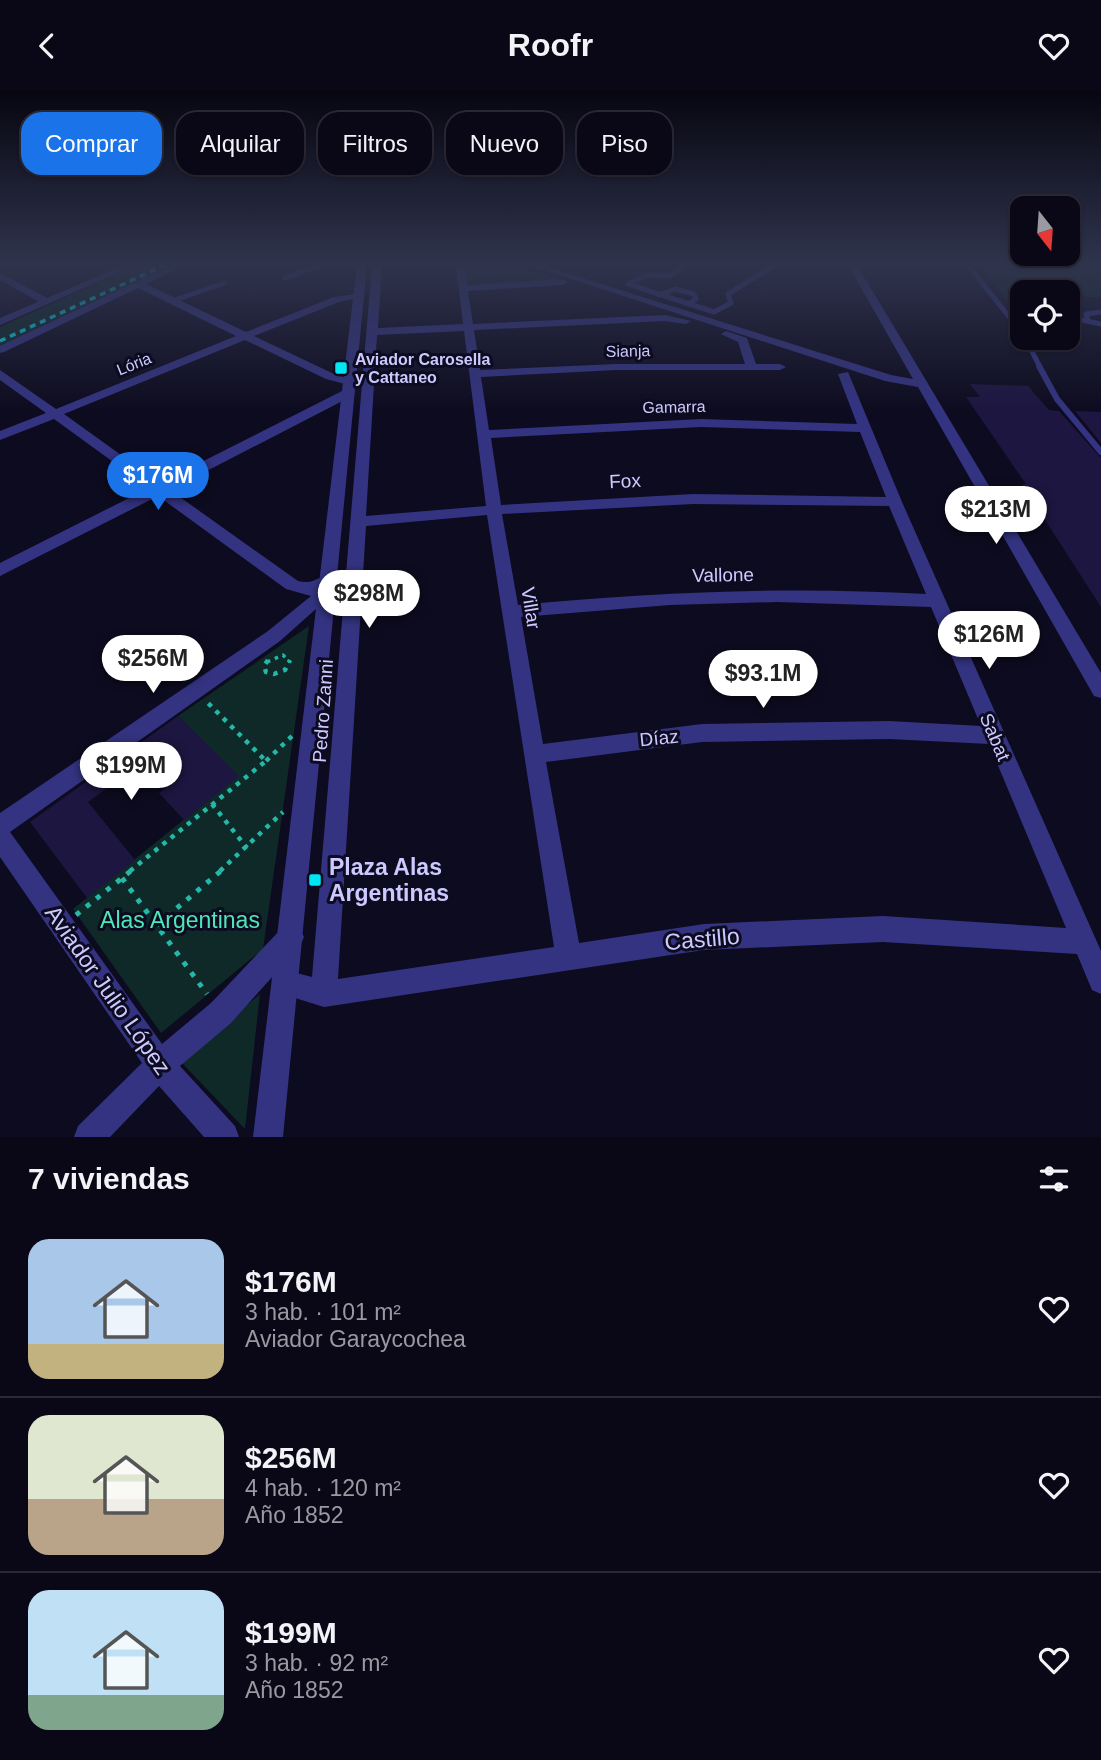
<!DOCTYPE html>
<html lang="es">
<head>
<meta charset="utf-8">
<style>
	:root { --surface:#0a0817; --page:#131120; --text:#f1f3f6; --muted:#999aa1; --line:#2a2936; --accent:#1a73e8 }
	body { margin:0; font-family:Arial,sans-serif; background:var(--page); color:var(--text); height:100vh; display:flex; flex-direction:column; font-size:26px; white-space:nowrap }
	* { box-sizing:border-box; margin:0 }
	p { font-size:23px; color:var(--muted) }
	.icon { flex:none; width:38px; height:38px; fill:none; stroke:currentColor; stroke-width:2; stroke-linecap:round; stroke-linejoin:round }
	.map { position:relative; height:1046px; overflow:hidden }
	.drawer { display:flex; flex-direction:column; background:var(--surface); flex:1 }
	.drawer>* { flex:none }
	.top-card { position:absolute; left:21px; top:21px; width:700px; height:63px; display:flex; gap:14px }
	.needle { width:46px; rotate:163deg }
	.controls { position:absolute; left:1010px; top:105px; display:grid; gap:14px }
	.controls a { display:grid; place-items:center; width:70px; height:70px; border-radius:14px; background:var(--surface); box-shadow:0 2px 5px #0004,0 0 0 2px var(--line); font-size:35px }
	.price { position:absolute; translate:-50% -60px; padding:0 16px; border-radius:24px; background:#fff; color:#222; font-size:23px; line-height:46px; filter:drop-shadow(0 2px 4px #0008) }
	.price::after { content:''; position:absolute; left:50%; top:42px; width:21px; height:16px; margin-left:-10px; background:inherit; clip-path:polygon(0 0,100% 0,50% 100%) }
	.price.current { background:var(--accent); color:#fff }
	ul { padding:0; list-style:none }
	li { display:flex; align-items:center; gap:21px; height:175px; padding:0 28px }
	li+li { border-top:2px solid var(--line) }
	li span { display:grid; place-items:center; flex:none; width:196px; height:140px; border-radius:21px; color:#555 }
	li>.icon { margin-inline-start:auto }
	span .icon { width:84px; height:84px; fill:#fffc; stroke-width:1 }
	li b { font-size:30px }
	h2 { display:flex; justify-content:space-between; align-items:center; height:84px; padding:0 28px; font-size:30px }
	.tag { padding:0 24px; border-radius:21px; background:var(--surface); box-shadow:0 2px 5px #0004,0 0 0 2px var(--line); font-size:24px; line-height:63px }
	.tag.current { background:var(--accent); color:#fff }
	header { display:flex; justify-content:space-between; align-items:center; height:91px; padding:0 28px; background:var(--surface); font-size:32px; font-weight:700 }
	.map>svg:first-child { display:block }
	.green { fill:#0e2927 }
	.building { fill:#1d1641 }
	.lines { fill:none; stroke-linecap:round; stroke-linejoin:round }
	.path-far2 { stroke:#25b7a8; stroke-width:3.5; stroke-dasharray:3.5 5; stroke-linecap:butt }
	.path-far1 { stroke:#25b7a8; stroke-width:4.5; stroke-dasharray:4.5 6; stroke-linecap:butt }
	.path { stroke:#25b7a8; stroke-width:5; stroke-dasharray:5 8; stroke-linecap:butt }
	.service-far1 { stroke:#333381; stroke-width:5 }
	.service { stroke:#333381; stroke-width:6 }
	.minor { fill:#333381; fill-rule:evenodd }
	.tertiary { fill:#333381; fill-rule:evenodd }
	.rail { stroke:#00e6f4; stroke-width:3.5; stroke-dasharray:6 5; stroke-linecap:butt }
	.poi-dot { fill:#00e6f4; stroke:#0d0b1f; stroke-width:2.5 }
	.labels { text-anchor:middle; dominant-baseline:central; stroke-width:6; stroke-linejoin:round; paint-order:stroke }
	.far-street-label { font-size:16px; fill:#cdc9ff; stroke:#0d0b1f }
	.far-poi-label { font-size:16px; font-weight:bold; fill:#cdc9ff; stroke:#0d0b1f; text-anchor:start }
	.street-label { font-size:19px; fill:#cdc9ff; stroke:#0d0b1f }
	.near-poi-label { font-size:23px; font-weight:bold; fill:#cdc9ff; stroke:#0d0b1f; text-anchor:start }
	.near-park-label { font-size:23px; fill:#4ee6b9; stroke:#0d0b1f }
	.near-street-label { font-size:23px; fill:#cdc9ff; stroke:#0d0b1f }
</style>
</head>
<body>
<header><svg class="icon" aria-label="back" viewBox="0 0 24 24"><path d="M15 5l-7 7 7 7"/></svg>Roofr<svg class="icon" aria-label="heart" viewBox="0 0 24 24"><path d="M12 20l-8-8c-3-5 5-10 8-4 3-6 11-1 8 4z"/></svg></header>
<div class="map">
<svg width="1101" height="1046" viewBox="0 0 1101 1046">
	<rect width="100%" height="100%" fill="#0d0b1f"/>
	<path class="green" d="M138,174H179L0,259V236Z
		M464,174H512L560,189L475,194L467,191Z
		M981,174H1101V206H1085L1063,189L1021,188L1032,201H1022V215H1011Z
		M309,535L263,858L161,942L73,818L238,685L178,625Z
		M260,903L245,1038L180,970Z"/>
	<path class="building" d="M970,293L1028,295L1049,319L1059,320L1101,367V516L1022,393H1026L966,306H980Z
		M1075,320L1101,321V352Z
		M178,625L239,685L184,729L159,702L165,698L141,672L88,711L135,769L87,807L30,731Z"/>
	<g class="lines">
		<path class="path-far2" d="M267,571L283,564L290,571"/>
		<path class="path-far1" d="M268,569L264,575L266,581L274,583L285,579L290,569
			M266,670L293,644
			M212,713L247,757
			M130,780L266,670L207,611
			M220,780L283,721"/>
		<path class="path" d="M122,787L207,903
			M76,824L132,779
			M157,834L222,779"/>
		<path class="service-far1" d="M686,174L670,185L647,184L628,193L714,221L731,212L728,203L775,174
			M968,174L1022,242
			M285,187L320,174
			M659,204L675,198L694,203L696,208L688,213
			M172,210L224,192
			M1068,226L1101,233
			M1088,229L1086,223L1101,221
			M1025,247L1040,276"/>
		<path class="service" d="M1039,275L1057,308L1101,361"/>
		<path class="minor" d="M172,174H184L146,193L246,241L334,206L363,202V206L339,211L254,245L334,283L355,290L349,294L326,288L245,249L64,323L160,392L346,298H354V304L170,399L298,490C316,495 319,481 334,486L336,490L330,496L335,501L280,550L10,741L162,953L211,912L282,837L291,833L300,837L304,846L300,855L231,932L180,975L235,1035L239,1046H204L159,995L110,1046H74L78,1035L142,972L0,766V722L268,540L311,505L286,498L158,405L0,485V472L149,397L54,328L0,349V340L46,322L0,289V279L56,318L236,245L138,197L4,261L0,262V255Z
			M342,174L366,176L361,179Z
			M372,174H382L378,237L463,233L456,174H465L468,194L563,188L568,191L563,194L468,200L473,233L665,224L691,230L686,233L665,230L474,239L480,279L616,273H745L738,251L721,243L726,240L747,247L756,273H780L786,276L780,279H616L481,286L489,339L701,328L857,333L838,283L848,281L902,411L1101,860V903L1092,899L1077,863L883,851L704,859L324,916L276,901L272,892L276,883L285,879L312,886ZM464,240L486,415L366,425L377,244ZM701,336L860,341L886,406L693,403L501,414L491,347ZM693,413L889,415L926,503C790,495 654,501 518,514L502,423ZM487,424L554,856L338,888L366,435ZM777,511L931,516L981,635L889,630L702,633L543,653L521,526L670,514ZM889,648L989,653L1066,837L883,825L704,833L579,852L546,671L702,651Z
			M528,174H541L891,284L913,288L848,174H857L1101,582V607L1094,605L918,296L885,290Z
			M0,182L51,209L52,211L43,213L0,189Z"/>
		<path class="tertiary" d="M124,174H136L0,234V227Z
			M357,174H367L283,1046H253Z"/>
		<path class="rail" d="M0,250L165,174"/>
	</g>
	<linearGradient id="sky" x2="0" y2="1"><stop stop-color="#070611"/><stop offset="0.54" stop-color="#2f344d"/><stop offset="1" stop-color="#2f344d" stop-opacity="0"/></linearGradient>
	<rect width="1101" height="320" fill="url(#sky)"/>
	<g class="poi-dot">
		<rect x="334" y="270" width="14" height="14" rx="3.5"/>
		<rect x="308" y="782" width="14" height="14" rx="3.5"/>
	</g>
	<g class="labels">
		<g class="far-street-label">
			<text transform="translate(628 260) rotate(-1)">Sianja</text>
			<text transform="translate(134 273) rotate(-22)">Lória</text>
			<text transform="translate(674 316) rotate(-1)">Gamarra</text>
		</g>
		<g class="far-poi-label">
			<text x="355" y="268">Aviador Carosella<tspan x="355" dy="18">y Cattaneo</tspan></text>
		</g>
		<g class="street-label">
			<text transform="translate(625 390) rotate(-3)">Fox</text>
			<text transform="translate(723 484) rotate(-1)">Vallone</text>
			<text transform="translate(531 517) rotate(81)">Villar</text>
			<text transform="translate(323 620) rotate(-86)">Pedro Zanni</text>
			<text transform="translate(995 646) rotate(67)">Sabat</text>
			<text transform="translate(659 647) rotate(-6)">Díaz</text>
		</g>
		<g class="near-poi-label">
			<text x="329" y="776">Plaza Alas<tspan x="329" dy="26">Argentinas</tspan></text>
		</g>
		<g class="near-park-label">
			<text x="180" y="829">Alas Argentinas</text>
		</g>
		<g class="near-street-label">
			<text transform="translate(702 848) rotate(-5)">Castillo</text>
			<text transform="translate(108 899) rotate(55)">Aviador Julio López</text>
		</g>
	</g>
</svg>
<div class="controls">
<a><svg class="needle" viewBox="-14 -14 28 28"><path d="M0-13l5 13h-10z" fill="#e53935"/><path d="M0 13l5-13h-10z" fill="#999aa1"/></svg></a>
<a><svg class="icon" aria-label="locate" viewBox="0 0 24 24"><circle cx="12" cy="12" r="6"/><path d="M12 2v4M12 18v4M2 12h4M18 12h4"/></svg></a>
</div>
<b class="price current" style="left:158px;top:421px">$176M</b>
<b class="price" style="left:996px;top:455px">$213M</b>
<b class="price" style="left:369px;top:539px">$298M</b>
<b class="price" style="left:989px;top:580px">$126M</b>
<b class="price" style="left:153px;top:604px">$256M</b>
<b class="price" style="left:763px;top:619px">$93.1M</b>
<b class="price" style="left:131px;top:711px">$199M</b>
<div class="top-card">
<a class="tag current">Comprar</a>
<a class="tag">Alquilar</a>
<a class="tag">Filtros</a>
<a class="tag">Nuevo</a>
<a class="tag">Piso</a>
</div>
</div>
<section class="drawer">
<h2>7 viviendas<svg class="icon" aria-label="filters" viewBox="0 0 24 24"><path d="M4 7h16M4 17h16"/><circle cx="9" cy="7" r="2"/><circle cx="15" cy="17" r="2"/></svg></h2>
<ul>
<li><span style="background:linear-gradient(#a9c7e8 75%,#c2b280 0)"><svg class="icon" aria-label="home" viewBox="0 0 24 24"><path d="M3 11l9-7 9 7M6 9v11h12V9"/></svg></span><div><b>$176M</b><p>3 hab. · 101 m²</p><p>Aviador Garaycochea</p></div><svg class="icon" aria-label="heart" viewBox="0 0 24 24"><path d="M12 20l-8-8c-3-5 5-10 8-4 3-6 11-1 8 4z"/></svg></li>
<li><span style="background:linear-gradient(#dfe7d0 60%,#b9a48a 0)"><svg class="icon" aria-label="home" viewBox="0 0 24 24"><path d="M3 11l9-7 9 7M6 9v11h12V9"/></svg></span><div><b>$256M</b><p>4 hab. · 120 m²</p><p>Año 1852</p></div><svg class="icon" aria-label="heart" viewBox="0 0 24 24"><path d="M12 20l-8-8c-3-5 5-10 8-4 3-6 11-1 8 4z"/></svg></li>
<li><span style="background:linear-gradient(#bfe0f5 75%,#7fa58c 0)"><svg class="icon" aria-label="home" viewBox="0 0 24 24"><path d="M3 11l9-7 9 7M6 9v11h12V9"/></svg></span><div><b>$199M</b><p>3 hab. · 92 m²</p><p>Año 1852</p></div><svg class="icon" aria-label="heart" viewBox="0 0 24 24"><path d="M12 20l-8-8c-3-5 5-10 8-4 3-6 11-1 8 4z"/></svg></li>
</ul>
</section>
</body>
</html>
